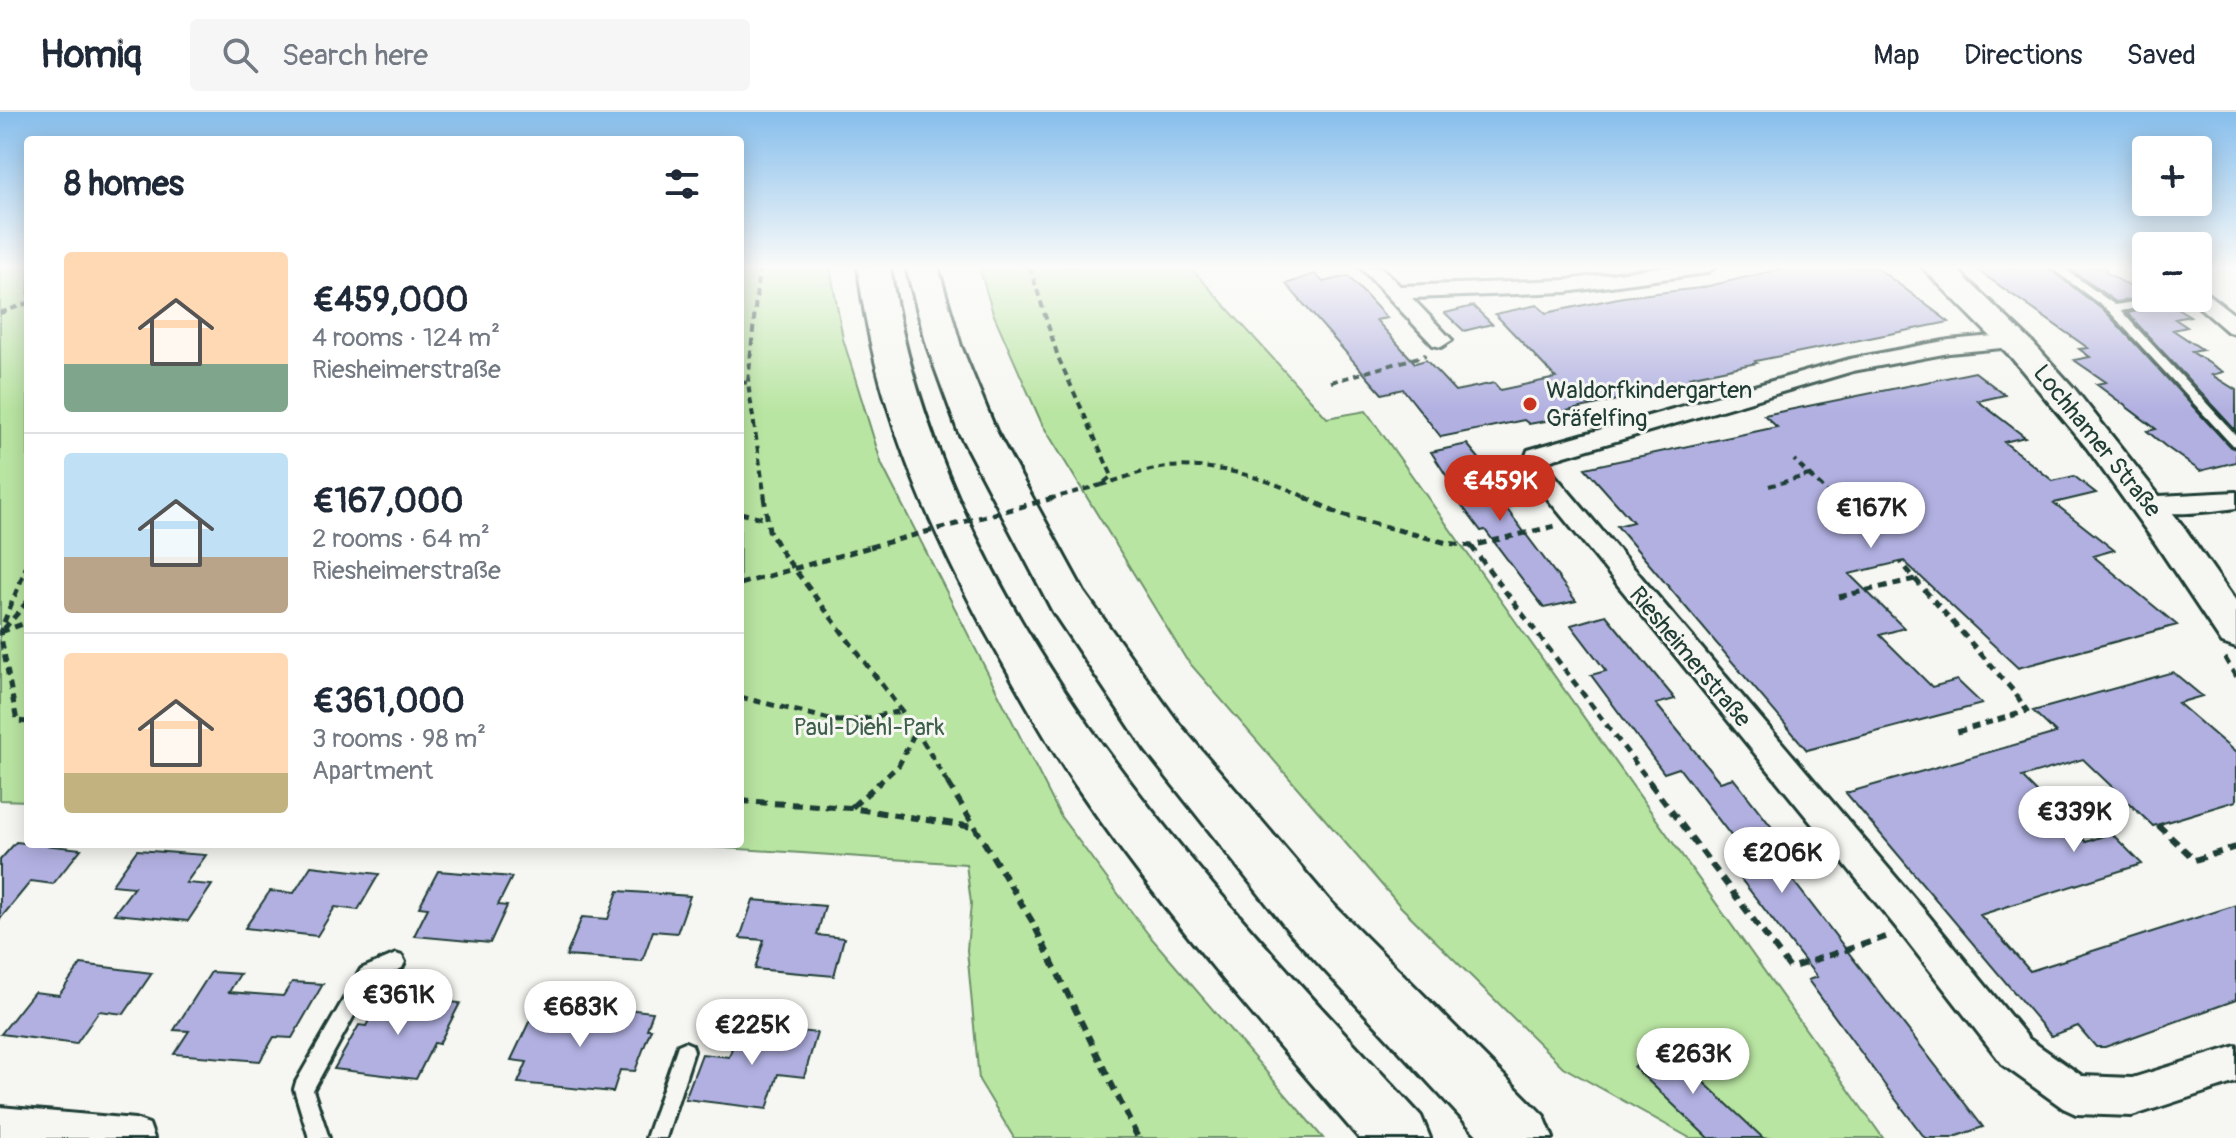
<!DOCTYPE html>
<html lang="en">
<head>
<meta charset="utf-8">
<style>
	:root { --surface:#fff; --page:#f6f6f7; --text:#1f2937; --muted:#747a83; --line:#e0e1e3; --accent:#c8321e }
	body { margin:0; font-family:Pangolin,sans-serif; background:var(--page); color:var(--text); height:100vh; display:flex; flex-direction:column; font-size:30px; white-space:nowrap }
	* { box-sizing:border-box; margin:0 }
	p { font-size:26px; color:var(--muted) }
	.icon { flex:none; width:44px; height:44px; fill:none; stroke:currentColor; stroke-width:2; stroke-linecap:round; stroke-linejoin:round }
	.map { position:relative; flex:1; overflow:hidden }
	.sheet { position:absolute; left:24px; top:24px; width:720px; height:712px; display:flex; flex-direction:column; background:var(--surface); border-radius:8px; box-shadow:0 4px 20px #0003 }
	.sheet>* { flex:none }
	.fabs { position:absolute; left:2132px; top:24px; display:grid; gap:16px }
	.fabs a { display:grid; place-items:center; width:80px; height:80px; border-radius:8px; background:var(--surface); box-shadow:0 4px 20px #0003; font-size:40px }
	.price { position:absolute; translate:-50% -68px; padding:0 18px; border-radius:28px; background:#fff; color:#222; font-size:26px; line-height:52px; filter:drop-shadow(0 2px 4px #0008) }
	.price::after { content:''; position:absolute; left:50%; top:48px; width:24px; height:18px; margin-left:-12px; background:inherit; clip-path:polygon(0 0,100% 0,50% 100%) }
	.price.current { background:var(--accent); color:#fff }
	ul { padding:0; list-style:none }
	li { display:flex; align-items:center; gap:24px; height:200px; padding:0 40px }
	li+li { border-top:2px solid var(--line) }
	li span { display:grid; place-items:center; flex:none; width:224px; height:160px; border-radius:8px; color:#555 }
	li>.icon { margin-inline-start:auto }
	span .icon { width:96px; height:96px; fill:#fffc; stroke-width:1 }
	li b { font-size:34px }
	h2 { display:flex; justify-content:space-between; align-items:center; height:96px; padding:0 40px; font-size:34px }
	header { display:flex; align-items:center; gap:48px; box-sizing:border-box; height:112px; padding:0 40px; background:var(--surface); border-bottom:2px solid var(--line) }
	header strong { font-size:38px }
	nav { display:flex; gap:44px; margin-inline-start:auto; font-size:28px }
	.search { width:560px; height:72px; background:var(--page); display:flex; align-items:center; gap:20px; box-sizing:border-box; padding:0 28px; border-radius:8px; color:var(--muted); font-size:30px }
	.map>svg:first-child { display:block }
	.green { fill:#b9e5a2; stroke:#6c916b; stroke-width:2 }
	.building { fill:#b1b0e1; stroke:#1f3d34; stroke-width:2 }
	.lines { fill:none; stroke-linecap:round; stroke-linejoin:round }
	.lane-casing { stroke:#1f3d34; stroke-width:6 }
	.street-casing { stroke:#1f3d34; stroke-width:6 }
	.secondary-casing { stroke:#1f3d34; stroke-width:6 }
	.highway-casing { stroke:#1f3d34; stroke-width:6 }
	.path-far2 { stroke:#1f3d34; stroke-width:4; stroke-dasharray:7 5; stroke-linecap:butt }
	.path-far1 { stroke:#1f3d34; stroke-width:5; stroke-dasharray:8 6; stroke-linecap:butt }
	.path { stroke:#1f3d34; stroke-width:6; stroke-dasharray:10 7; stroke-linecap:butt }
	.lane { fill:#f6f6f2; fill-rule:evenodd }
	.street { fill:#f6f6f2; fill-rule:evenodd }
	.secondary { fill:#f6f6f2; fill-rule:evenodd }
	.highway { fill:#f6f6f2; fill-rule:evenodd }
	.path-bridge-far1 { stroke:#1f3d34; stroke-width:4; stroke-dasharray:7 5; stroke-linecap:butt }
	.path-bridge { stroke:#1f3d34; stroke-width:5; stroke-dasharray:8 6; stroke-linecap:butt }
	.poi-dot { fill:#c8321e; stroke:#f6f6f2; stroke-width:3 }
	.labels { text-anchor:middle; dominant-baseline:central; stroke-width:6; stroke-linejoin:round; paint-order:stroke }
	.poi-label { font-size:24px; fill:#1f3d34; stroke:#f6f6f2; text-anchor:start }
	.street-label { font-size:24px; fill:#1f3d34; stroke:#f6f6f2 }
	.park-label { font-size:24px; fill:#3e5f4a; stroke:#f6f6f2 }
</style>
</head>
<body>
<header>
<strong>Homiq</strong>
<div class="search"><svg class="icon" aria-label="search" viewBox="0 0 24 24"><circle cx="10" cy="10" r="6"/><path d="M15 15l6 6"/></svg>Search here</div>
<nav><a>Map</a><a>Directions</a><a>Saved</a></nav>
</header>
<div class="map">
<svg width="2236" height="1026" viewBox="0 0 2236 1026">
	<rect width="100%" height="100%" fill="#f6f6f2"/>
	<filter id="ink" filterUnits="userSpaceOnUse"><feTurbulence type="fractalNoise" baseFrequency=".0125" numOctaves="2"/><feDisplacementMap in="SourceGraphic" scale="16" xChannelSelector="R" yChannelSelector="G"/><feConvolveMatrix kernelMatrix="1 2 1 2 8 2 1 2 1" color-interpolation-filters="sRGB"/></filter>
	<g filter="url(#ink)">
		<path class="green" d="M0,155H28V689L0,688Z
			M740,155H830L843,227L882,353L1061,705L1148,822L1323,1026H1014L979,968L967,838L971,791L966,752L666,732H740Z
			M979,155H1190L1327,306L1366,299L1883,1026H1690L1563,955L1401,795L1186,547L1042,312L993,201Z"/>
		<path class="building" d="M1790,155H1876L1949,210L1755,249L1757,251L1689,265L1692,269L1623,284L1626,286L1557,301L1562,306L1529,312L1524,308L1441,325L1403,277L1382,282L1286,172L1315,162L1323,170L1348,164L1387,206L1376,208L1415,251L1426,248L1455,279L1494,271L1500,278L1556,266L1495,202L1537,193L1546,201L1623,185L1700,176Z
			M1973,155H2047L2107,201L2230,335L2236,337V350L2200,359L2165,334L2147,319L2156,317L2096,272L2106,270L2074,248L2090,245L2079,237L2088,236Z
			M2067,155H2106V160L2137,179L2146,177V185L2116,190Z
			M2172,193L2190,204L2175,207L2187,215L2173,218L2203,238L2192,240L2223,260L2212,263L2236,278V319L2127,201Z
			M1473,194L1492,212L1464,219L1445,201Z
			M1975,260L2005,283L1978,289L2025,325L2004,330L2053,369L2074,364L2096,381L2054,391L2114,438L2093,444L2177,513L2018,556L1904,449L1849,462L1904,516L1880,523L1932,575L1957,568L1982,592L1807,638L1617,414L1633,410L1585,356L1777,315L1764,303Z
			M1467,332L1497,368L1492,370L1511,395L1506,396L1576,489L1544,496L1485,418L1481,419L1460,391H1464L1431,340Z
			M1606,503L1675,587L1656,592L1720,670L1733,666L1781,727L1764,731L1983,1015L1951,1026H1925L1887,976L1808,868L1817,865L1723,744L1748,736L1742,738L1679,656L1664,661L1591,563L1606,559L1571,513Z
			M2173,560L2202,584L2178,591L2236,641V689L2153,714L2083,647L2022,665L2086,730L2111,721L2142,752L1980,803L2030,859L2236,793V888L2105,935H2096L2078,914L2051,924L1846,681L2056,621L2033,599Z
			M16,730L81,737L53,772L31,769L0,807V748Z
			M137,738L206,743L186,771L212,773L188,809L114,802L134,775L112,773Z
			M311,754L379,762L358,798L335,795L317,824L245,816L270,779L294,781Z
			M438,759L512,765L498,793L507,794L490,831L414,824L428,796L419,795Z
			M618,779L690,784L677,821L653,819L642,849L566,844L582,805L608,807Z
			M753,788L825,794L817,823L844,826L834,864L755,857L764,828L740,826Z
			M81,852L152,861L124,902L99,899L76,932L1,922L34,880L59,883Z
			M211,860L240,862L229,880L283,884L292,870L323,872L292,926L274,925L260,949L174,942L189,919L174,918Z
			M383,883L460,891L439,932L434,931L416,967L334,957L359,913L366,914Z
			M539,889L569,892L561,910L619,915L626,897L653,900L647,917H651L635,959L620,958L613,980L518,971L527,950L511,948Z
			M740,912L817,921L804,965L778,962L767,997L685,987L702,942L729,945Z
			M1662,931L1763,1026H1708L1634,955Z"/>
		<g class="lines">
			<g class="lane-casing">
				<path id="lane" d="M2050,155H2062L2115,193L2157,186H2180L2175,189L2121,199L2236,323V334L2232,333L2109,199Z
					M396,842L402,844L405,850L402,856L373,869L313,978L329,1026H309L294,977L296,970L361,857Z
					M685,930L692,933L694,939L666,1026H646L676,939L678,933Z"/>
			</g>
			<g class="street-casing">
				<path id="street" d="M1360,155H1381L1400,174L1566,168L1661,155H1716L1706,161L1566,180L1412,186L1452,228L1441,235L1433,233Z
					M2198,178L2205,180L2236,204V222L2228,220L2191,188L2189,186H2198Z
					M2015,222L2026,229L2023,234L1949,241L1853,259L1548,349L1547,354L1928,803L2029,927L2082,964L2132,966L2236,934V970L2132,1004L2076,1002L2063,996L2003,953L1904,825L1522,355L1528,338L1850,247L1949,228Z
					M2236,380V396C2206,400 2170,405 2140,397L2136,391L2140,385Z
					M0,995L135,1007L149,1012L154,1026H0Z"/>
			</g>
			<g class="secondary-casing">
				<path id="secondary" d="M1922,155H1954L2033,231L2073,275L2183,414L2236,490V536L2222,531L2156,432L2087,336L2011,245Z"/>
			</g>
			<g class="highway-casing">
				<path id="highway" d="M858,155H890C941,495 1197,762 1421,1004L1430,1026H1359C1259,911 1160,797 1074,671C1041,622 1014,570 985,519C923,403 873,286 858,155Z
					M906,155H938L961,234L996,319L1084,480L1180,613L1329,788L1544,1004L1553,1026H1480L1291,822L1146,639L1053,500L958,319L927,234Z"/>
			</g>
			<path class="path-far2" d="M759,155L748,271L765,387
				M1030,155L1058,245L1112,364L1102,372
				M0,201L28,191
				M740,270L748,271
				M1331,270L1426,243
				M1809,363L1835,387
				M1101,373C1122,367 1146,357 1168,355C1215,351 1268,366 1309,387
				M1769,374L1809,363L1794,348"/>
			<path class="path-far1" d="M764,385L769,418L780,438L916,618L949,673
				M1305,385L1338,402L1447,431L1471,434L1555,414
				M1833,385L1837,389
				M740,401L767,407
				M1471,434L1652,673
				M28,451L0,520L17,609L28,610
				M1915,467L2015,581L2027,599L1954,621
				M740,472L870,435
				M1839,485L1915,467L1901,450
				M4,517L28,489
				M1,520L28,510
				M2225,546L2236,565
				M740,585L838,609L858,608L902,599
				M877,673L899,653L916,618"/>
			<path class="path" d="M948,671L1032,809L1138,1026
				M1650,671L1790,856L1886,825
				M740,689L851,696L973,715
				M852,695L879,671
				M2158,713L2195,748L2236,735"/>
			<use href="#lane" class="lane"/>
			<use href="#street" class="street"/>
			<use href="#secondary" class="secondary"/>
			<use href="#highway" class="highway"/>
			<path class="path-bridge-far1" d="M1049,387L1101,373"/>
			<path class="path-bridge" d="M870,435L1057,385"/>
		</g>
	</g>
	<linearGradient id="sky" x2="0" y2="1"><stop stop-color="#86beec"/><stop offset="0.52" stop-color="#fbfbf9"/><stop offset="1" stop-color="#fbfbf9" stop-opacity="0"/></linearGradient>
	<rect width="2236" height="299" fill="url(#sky)"/>
	<circle class="poi-dot" cx="1530" cy="292" r="8"/>
	<g class="labels">
		<g class="poi-label">
			<text x="1546" y="278">Waldorfkindergarten<tspan x="1546" dy="28">Gräfelfing</tspan></text>
		</g>
		<g class="street-label">
			<text transform="translate(2097 329) rotate(51)">Lochhamer Straße</text>
			<text transform="translate(1690 545) rotate(50)">Riesheimerstraße</text>
		</g>
		<g class="park-label">
			<text x="869" y="615">Paul-Diehl-Park</text>
		</g>
	</g>
</svg>
<div class="fabs">
<a>+</a>
<a>−</a>
</div>
<b class="price current" style="left:1500px;top:411px">€459K</b>
<b class="price" style="left:1871px;top:438px">€167K</b>
<b class="price" style="left:2074px;top:742px">€339K</b>
<b class="price" style="left:1782px;top:783px">€206K</b>
<b class="price" style="left:398px;top:925px">€361K</b>
<b class="price" style="left:580px;top:937px">€683K</b>
<b class="price" style="left:752px;top:955px">€225K</b>
<b class="price" style="left:1693px;top:984px">€263K</b>
<section class="sheet">
<h2>8 homes<svg class="icon" aria-label="filters" viewBox="0 0 24 24"><path d="M4 7h16M4 17h16"/><circle cx="9" cy="7" r="2"/><circle cx="15" cy="17" r="2"/></svg></h2>
<ul>
<li><span style="background:linear-gradient(#ffd9b3 70%,#7fa58c 0)"><svg class="icon" aria-label="home" viewBox="0 0 24 24"><path d="M3 11l9-7 9 7M6 9v11h12V9"/></svg></span><div><b>€459,000</b><p>4 rooms · 124 m²</p><p>Riesheimerstraße</p></div></li>
<li><span style="background:linear-gradient(#bfe0f5 65%,#b9a48a 0)"><svg class="icon" aria-label="home" viewBox="0 0 24 24"><path d="M3 11l9-7 9 7M6 9v11h12V9"/></svg></span><div><b>€167,000</b><p>2 rooms · 64 m²</p><p>Riesheimerstraße</p></div></li>
<li><span style="background:linear-gradient(#ffd9b3 75%,#c2b280 0)"><svg class="icon" aria-label="home" viewBox="0 0 24 24"><path d="M3 11l9-7 9 7M6 9v11h12V9"/></svg></span><div><b>€361,000</b><p>3 rooms · 98 m²</p><p>Apartment</p></div></li>
</ul>
</section>
</div>
</body>
</html>
